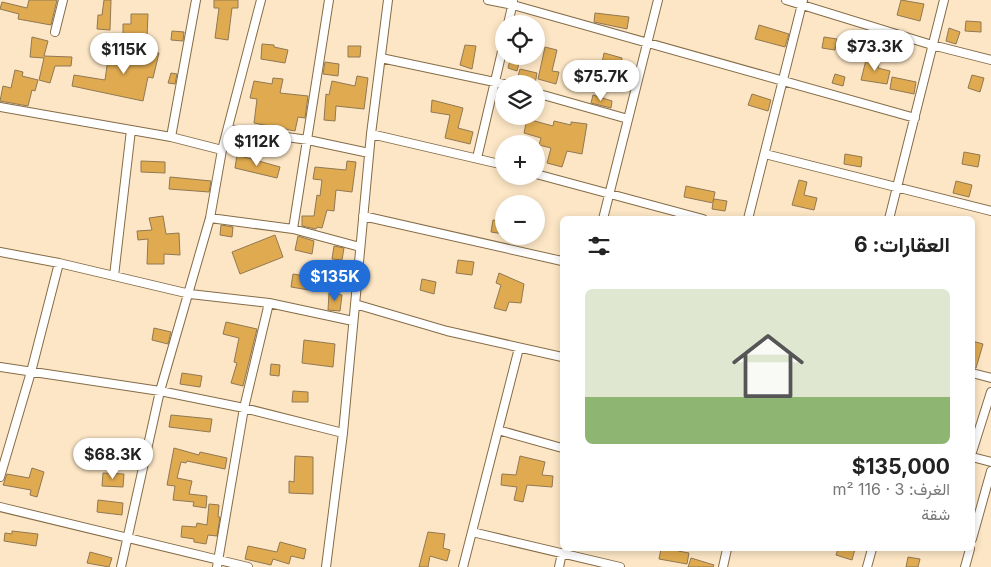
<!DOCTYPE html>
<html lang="ar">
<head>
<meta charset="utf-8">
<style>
	:root { --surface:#fff; --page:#f6f6f6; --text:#222; --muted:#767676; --accent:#216ed9 }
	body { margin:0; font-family:Inter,Vazirmatn,sans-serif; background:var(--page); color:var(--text); direction:rtl; height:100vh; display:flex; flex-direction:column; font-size:19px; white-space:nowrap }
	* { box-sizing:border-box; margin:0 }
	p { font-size:16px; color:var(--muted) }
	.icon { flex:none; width:28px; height:28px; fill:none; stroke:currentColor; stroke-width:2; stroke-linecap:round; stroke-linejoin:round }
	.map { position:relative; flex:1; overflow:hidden; direction:ltr }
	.side { position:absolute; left:560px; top:216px; width:415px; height:335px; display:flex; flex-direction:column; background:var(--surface); border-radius:8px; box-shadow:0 2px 8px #0003; direction:rtl }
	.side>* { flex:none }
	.controls { position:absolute; left:495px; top:15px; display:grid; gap:10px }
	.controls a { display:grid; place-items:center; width:50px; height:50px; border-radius:50%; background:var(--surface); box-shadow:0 2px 8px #0003; font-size:25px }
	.price { position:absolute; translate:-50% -42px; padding:0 11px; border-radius:18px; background:#fff; color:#222; font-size:16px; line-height:32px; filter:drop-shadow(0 1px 2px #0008) }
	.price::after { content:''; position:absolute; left:50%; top:30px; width:15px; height:11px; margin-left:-8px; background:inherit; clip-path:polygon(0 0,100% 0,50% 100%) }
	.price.active { background:var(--accent); color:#fff }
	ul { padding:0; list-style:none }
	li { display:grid; align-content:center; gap:10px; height:265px; padding:0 25px }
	li span { display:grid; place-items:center; height:155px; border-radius:8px; color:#555 }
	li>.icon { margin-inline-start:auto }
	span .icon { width:90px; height:90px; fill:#fffc; stroke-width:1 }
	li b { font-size:21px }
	h2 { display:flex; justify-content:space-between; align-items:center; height:60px; padding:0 25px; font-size:21px }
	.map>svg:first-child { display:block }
	.building { fill:#e0ab50; stroke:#917852 }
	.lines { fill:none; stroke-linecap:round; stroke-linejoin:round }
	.street-casing { stroke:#856c47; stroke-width:10 }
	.street { stroke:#fff; stroke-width:8 }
</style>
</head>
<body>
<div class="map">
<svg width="991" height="567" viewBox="0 0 991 567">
	<rect width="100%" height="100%" fill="#fce6c5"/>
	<path class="building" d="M29,0H57L51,25L18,19L19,14L0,9L2,2L27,8Z
		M104,0H111L110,30L97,29L98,15H102Z
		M214,0H238V8H232L228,40L215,38L219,8H214Z
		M901,0L924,4L920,21L897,15Z
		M595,13L629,17L627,29L594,22Z
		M131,14H148L147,37L123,35V24H131Z
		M966,21L981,22V32L965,31Z
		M759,25L789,34L785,47L755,39Z
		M949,28L960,32L956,44L946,41Z
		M172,31L184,32L183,41L171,40Z
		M32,37L48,41L44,56L72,57L71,66H55L50,83L39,80L44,58L30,57Z
		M824,37L837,39L835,50L822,48Z
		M262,44L274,45V47L288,50L285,63L261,59Z
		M122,45L159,53L153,78L148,77L143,101L72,86L74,75L105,80L108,59L118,60V57H122Z
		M465,45L476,46L472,69L460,65Z
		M348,46H361L360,57H348Z
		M545,47L557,50L552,71L559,72L556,84L538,79Z
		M604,53L622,58L620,68L602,63Z
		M867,56L880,60L878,68L890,71L887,84L861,80Z
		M510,60L519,63L517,71L508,68Z
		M325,62L339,64L338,76L323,74Z
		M520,69L537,73L535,84L517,80Z
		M15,70L23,72L22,76L38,80L35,91L32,90L28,106L0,101L3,86L11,88Z
		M171,73L177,74L175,84L168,83Z
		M835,74L845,77L843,86L832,83Z
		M972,75L984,78L980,92L968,88Z
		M357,76L368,78L364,109L336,106L335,121L324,120L326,94L329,95L332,81L355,86Z
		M892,77L916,82L914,94L890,89Z
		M273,78L283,79L280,93L308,96L305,118L298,117L295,131L254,123L257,99L250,98L254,81L272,84Z
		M752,94L771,100L768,111L748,105Z
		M593,95L612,101L611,108L591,103Z
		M432,100L463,108L458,128L473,132L470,144L445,138L450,115L431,112Z
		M527,119L553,126L554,121L571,125V122L587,124L582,154L567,151L562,167L547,163L551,148L539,145L541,138L524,133Z
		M964,152L980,155L978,167L962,164Z
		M845,154L862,157L861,167L844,164Z
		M237,155L280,167L277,178L235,168Z
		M141,161L165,162V173L141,172Z
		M347,161L356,162L352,192L336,190L334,211L327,210L322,228L317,227L316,229L302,226V216H314L317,195L320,196L322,180L313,179L315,167L346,170Z
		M170,177L211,181L209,192L169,189Z
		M799,180L807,182L804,195L817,198L814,210L792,205Z
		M956,181L972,185L969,197L953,193Z
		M686,186L715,192L713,202L714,199L727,201L725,211L712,209L713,203L684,197Z
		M163,216L166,234L179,233L180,255L164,254V264H147L148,239L138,240L137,231L152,230L149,218Z
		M493,220L504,222V234L491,232Z
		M221,225L233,227L232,237L220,235Z
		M275,235L283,257L240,274L232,252Z
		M298,236L314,241L312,254L295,250Z
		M334,246L344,248L342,260L332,259Z
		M458,260L474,262L472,275L456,273Z
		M499,273L524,284L521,303L509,302L506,311L494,308L501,285L496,283Z
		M293,274L317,278L315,291L291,287Z
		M422,279L436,282L434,294L420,290Z
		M329,293L342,295L340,311L328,310Z
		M226,322L257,329L243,386L231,383L237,363L234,362L239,338L223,334Z
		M154,328L171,332L168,344L152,340Z
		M304,340L335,344L333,367L302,363Z
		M972,341L983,344L976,368H972Z
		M271,364L280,365L279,376L270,375Z
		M182,373L202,376L200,387L180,384Z
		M293,391L308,392V402H292Z
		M171,415L212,419L210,432L169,427Z
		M174,448L199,455L200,452L227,458L225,469L187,461L186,463L181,462L177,478L192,481L189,494L207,496L206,508L193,506L194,502L173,500L175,486L167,485Z
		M295,456L313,457V494L289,493V481L294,482Z
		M520,456L545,462L542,475L553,476L552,487L527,485L523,502L514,500L517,487L501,485L502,474L516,475Z
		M32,468L44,472L37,497L30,495L31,490L3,485L7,474L29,478Z
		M103,473L124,474L123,487L102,486Z
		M98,500L123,503L122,515L97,512Z
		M209,504L219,505L218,517H220L217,536L208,535L206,544L194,542V539L181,537L182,526L196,527L197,523L207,525Z
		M12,531L38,534L36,546L4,541L5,533L12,534Z
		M428,532L445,534L443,548L450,550L447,561L430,556L428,567H419Z
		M280,542L306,549L304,559L291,556L289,564L273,559L271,565L245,559L248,546L277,552Z
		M661,549H678V551L689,553L687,564L659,559Z
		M838,549H855L852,560L836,555Z
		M90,552L112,558L109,567L87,563Z
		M908,557L920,559L918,567H906Z
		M691,558L714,565L713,567H688Z"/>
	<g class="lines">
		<g class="street-casing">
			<path id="street" d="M488,0L513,5L915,118
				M786,0L932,45L991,60
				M508,24L513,2
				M55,32L63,0
				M381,58L504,84
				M536,93L628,119
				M0,107L171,137L222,150
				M228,129L308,140L369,153
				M371,134L504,165
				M171,137L196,0
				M765,154L991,211
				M477,158L504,43
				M536,174L703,219
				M363,216L562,261
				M210,218L293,229L360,247
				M603,219L658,0
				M748,219L803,0
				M889,219L944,0
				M293,229L329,0
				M0,252L59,263L190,294L269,303L353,321
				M114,276L131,130
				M355,304L447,331L562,357
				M0,367L160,391L244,408L343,433
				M972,373L991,378
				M498,430L562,448
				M972,452L991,392
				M972,457L991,462
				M0,477L31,372L59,263
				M0,507L248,567
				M472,532L620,567
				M972,539L991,471
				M121,567L160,391L210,218L222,150L261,0
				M217,567L244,408L269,303
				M326,567L343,433L371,134L388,0
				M463,567L519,348
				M559,567L562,553
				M723,567L727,549
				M867,567L872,549
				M965,567L970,549"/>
		</g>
		<use href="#street" class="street"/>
	</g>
</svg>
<div class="controls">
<a><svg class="icon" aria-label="locate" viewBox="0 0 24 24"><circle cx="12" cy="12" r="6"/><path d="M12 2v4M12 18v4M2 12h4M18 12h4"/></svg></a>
<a><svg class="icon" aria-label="layers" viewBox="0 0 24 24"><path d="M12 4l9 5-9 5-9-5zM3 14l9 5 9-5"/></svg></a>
<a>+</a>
<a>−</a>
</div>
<b class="price" style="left:875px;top:72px">$73.3K</b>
<b class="price" style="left:124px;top:75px">$115K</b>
<b class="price" style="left:601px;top:102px">$75.7K</b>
<b class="price" style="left:257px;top:167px">$112K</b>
<b class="price active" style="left:335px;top:302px">$135K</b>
<b class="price" style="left:113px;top:480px">$68.3K</b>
<section class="side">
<h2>العقارات: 6<svg class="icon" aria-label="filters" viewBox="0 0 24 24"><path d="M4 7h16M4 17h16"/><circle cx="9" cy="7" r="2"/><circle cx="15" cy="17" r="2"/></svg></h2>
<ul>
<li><span style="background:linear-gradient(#dfe7d0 70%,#8fb573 0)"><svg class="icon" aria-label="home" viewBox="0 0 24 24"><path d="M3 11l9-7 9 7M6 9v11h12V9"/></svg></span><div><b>$135,000</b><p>الغرف: 3 · 116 m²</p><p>شقة</p></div></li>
</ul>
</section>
</div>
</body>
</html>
